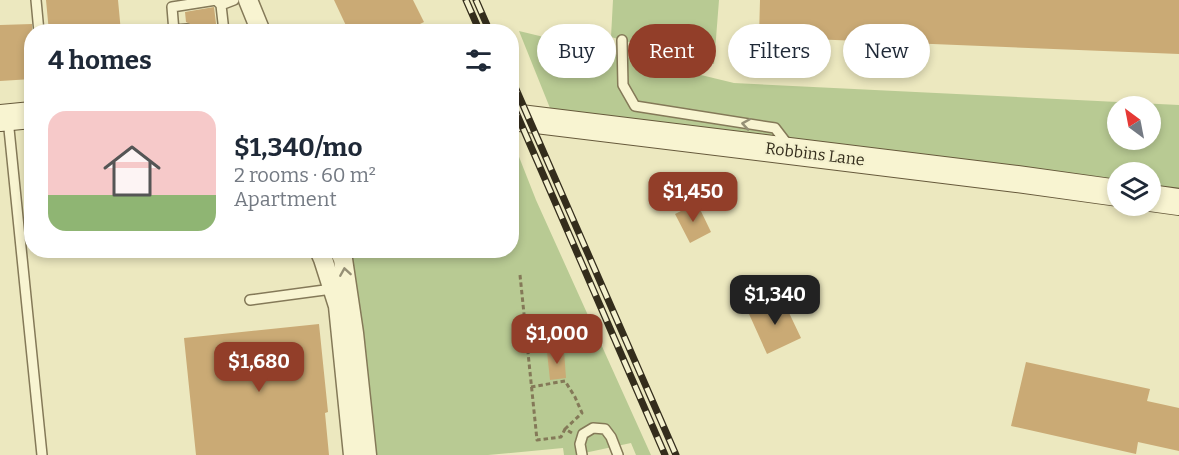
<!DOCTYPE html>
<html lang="en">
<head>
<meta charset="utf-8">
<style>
	:root { --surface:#fff; --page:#f6f6f7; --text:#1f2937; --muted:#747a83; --line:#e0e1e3; --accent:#923e29 }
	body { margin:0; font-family:Bitter,serif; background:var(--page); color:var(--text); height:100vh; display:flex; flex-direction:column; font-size:22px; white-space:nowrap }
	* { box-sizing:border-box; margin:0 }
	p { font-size:20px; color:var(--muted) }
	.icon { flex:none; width:33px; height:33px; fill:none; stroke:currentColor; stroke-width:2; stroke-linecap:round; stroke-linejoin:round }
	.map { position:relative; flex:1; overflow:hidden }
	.sheet { position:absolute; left:24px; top:24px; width:495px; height:234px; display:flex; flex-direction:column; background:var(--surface); border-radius:24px; box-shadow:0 3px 9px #0003 }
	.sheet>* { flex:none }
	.top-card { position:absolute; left:537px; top:24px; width:552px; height:54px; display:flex; gap:12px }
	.needle { width:39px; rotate:328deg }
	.buttons { position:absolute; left:1107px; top:96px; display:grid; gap:12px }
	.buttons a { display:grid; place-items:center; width:54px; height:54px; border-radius:50%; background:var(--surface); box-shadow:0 3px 9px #0003; font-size:30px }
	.price { position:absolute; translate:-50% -51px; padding:0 14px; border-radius:12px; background:var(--accent); color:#fff; font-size:20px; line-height:39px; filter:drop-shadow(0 2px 3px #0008) }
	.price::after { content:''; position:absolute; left:50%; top:36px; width:18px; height:14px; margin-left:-9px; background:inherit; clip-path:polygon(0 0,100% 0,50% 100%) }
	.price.selected { background:#222; color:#fff }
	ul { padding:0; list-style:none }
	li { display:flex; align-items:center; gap:18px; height:150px; padding:0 24px }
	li+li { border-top:2px solid var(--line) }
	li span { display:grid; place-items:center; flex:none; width:168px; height:120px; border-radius:18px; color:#555 }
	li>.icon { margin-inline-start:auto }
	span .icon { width:72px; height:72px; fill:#fffc; stroke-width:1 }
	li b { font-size:26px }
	h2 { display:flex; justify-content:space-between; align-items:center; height:72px; padding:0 24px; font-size:26px }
	.chip { padding:0 21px; border-radius:27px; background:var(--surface); box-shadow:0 3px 9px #0003; font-size:21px; line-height:54px }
	.chip.selected { background:var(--accent); color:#fff }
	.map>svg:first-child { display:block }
	.green { fill:#b8ca93; fill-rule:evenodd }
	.building { fill:#caaa75 }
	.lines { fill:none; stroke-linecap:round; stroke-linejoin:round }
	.lane-casing { stroke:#847958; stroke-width:12 }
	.street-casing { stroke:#847958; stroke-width:21 }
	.secondary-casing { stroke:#66593b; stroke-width:28 }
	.path { stroke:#847958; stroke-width:3; stroke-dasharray:4.5 3; stroke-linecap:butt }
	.lane { stroke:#f8f4d1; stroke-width:9 }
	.street { stroke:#f8f4d1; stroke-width:18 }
	.secondary { stroke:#f8f4d1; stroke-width:26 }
	.rail-casing { stroke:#342d1c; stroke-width:7 }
	.rail { stroke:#f4f1ce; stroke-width:4.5; stroke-dasharray:14; stroke-linecap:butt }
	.oneway { stroke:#969076 }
	.labels { text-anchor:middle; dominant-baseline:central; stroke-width:4.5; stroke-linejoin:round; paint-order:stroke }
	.street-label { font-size:16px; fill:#342d1c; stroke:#f4f1ce }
</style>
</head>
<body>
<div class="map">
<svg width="1179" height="455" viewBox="0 0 1179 455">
	<rect width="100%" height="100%" fill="#ece8bf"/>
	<path class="green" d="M613,0H719L714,64L698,61L611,37Z
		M519,31L734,83L1179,105V200L1151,197L1150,172H1118L1117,193L556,123ZM1118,106H1150V140H1118Z
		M512,139L536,200L651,455H636L631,443L575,455H564L563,448L488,455H372L345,251L512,250Z"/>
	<path class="building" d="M46,0H118L121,32H49Z
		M334,0H413L424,22L404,32H349Z
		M760,0H1179V54L759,37Z
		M214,7L217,32H193L192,25L186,22L185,12Z
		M32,24V79L0,81V25Z
		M697,203L711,232L690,243L675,214Z
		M782,298L801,338L767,354L749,314Z
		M319,324L328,412L325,413L329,455H196L184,338Z
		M564,351L566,378L550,380L547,352Z
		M1026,362L1150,389L1147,401L1179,408V451L1138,442L1136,454L1011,426Z"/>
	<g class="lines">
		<g class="lane-casing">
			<path id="lane" d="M36,0L39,32
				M221,5L234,0
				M174,30L187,29
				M174,32L172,7L216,0L221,5L224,32
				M622,40L623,85L635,106L775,128L788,145
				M8,119L42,455
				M250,300L332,289
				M582,455L580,444L583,434L593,428L605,429L611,437L618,455"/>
		</g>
		<g class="street-casing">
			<path id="street" d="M248,0L261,32
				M319,250L323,259L338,306L353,455
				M339,250L343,259L354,333L367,455"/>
		</g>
		<g class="secondary-casing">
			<path id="secondary" d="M512,117L1017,179L1118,193
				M0,118L32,115
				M1150,198L1179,202"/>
		</g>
		<path class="path" d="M520,275L537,440L561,437L565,429L572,433
			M531,387L565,381L575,397L582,413L565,429"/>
		<use href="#lane" class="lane"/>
		<use href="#street" class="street"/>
		<use href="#secondary" class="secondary"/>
		<g class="rail-casing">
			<path id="rail" d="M466,0L480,32
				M476,0L490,32
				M512,80L676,455
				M512,103L665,455"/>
		</g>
		<use href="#rail" class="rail"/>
	</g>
	<defs><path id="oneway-chevron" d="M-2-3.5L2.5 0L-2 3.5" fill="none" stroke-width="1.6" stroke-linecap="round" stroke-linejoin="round" transform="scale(1.5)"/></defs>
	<g class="oneway">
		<use href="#oneway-chevron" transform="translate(746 124) rotate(-171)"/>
		<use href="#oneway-chevron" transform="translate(345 272) rotate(-99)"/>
	</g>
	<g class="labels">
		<g class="street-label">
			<text transform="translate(815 154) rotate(7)">Robbins Lane</text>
		</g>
	</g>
</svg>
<div class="buttons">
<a><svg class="needle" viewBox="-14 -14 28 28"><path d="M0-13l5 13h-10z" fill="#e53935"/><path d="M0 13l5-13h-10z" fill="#747a83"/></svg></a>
<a><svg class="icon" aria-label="layers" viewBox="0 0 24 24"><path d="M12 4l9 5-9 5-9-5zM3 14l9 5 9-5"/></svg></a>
</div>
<b class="price" style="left:693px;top:223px">$1,450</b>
<b class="price selected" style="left:775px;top:326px">$1,340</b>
<b class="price" style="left:557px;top:365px">$1,000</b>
<b class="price" style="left:259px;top:393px">$1,680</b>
<div class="top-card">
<a class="chip">Buy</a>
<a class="chip selected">Rent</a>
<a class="chip">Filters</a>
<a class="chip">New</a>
</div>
<section class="sheet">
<h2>4 homes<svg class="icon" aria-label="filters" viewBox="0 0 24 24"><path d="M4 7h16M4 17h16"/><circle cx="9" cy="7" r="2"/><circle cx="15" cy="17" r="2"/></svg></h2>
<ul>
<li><span style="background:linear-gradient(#f6c9c9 70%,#8fb573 0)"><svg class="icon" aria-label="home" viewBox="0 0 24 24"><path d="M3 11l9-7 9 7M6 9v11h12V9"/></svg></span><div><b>$1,340/mo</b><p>2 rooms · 60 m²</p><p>Apartment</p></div></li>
</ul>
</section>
</div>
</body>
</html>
